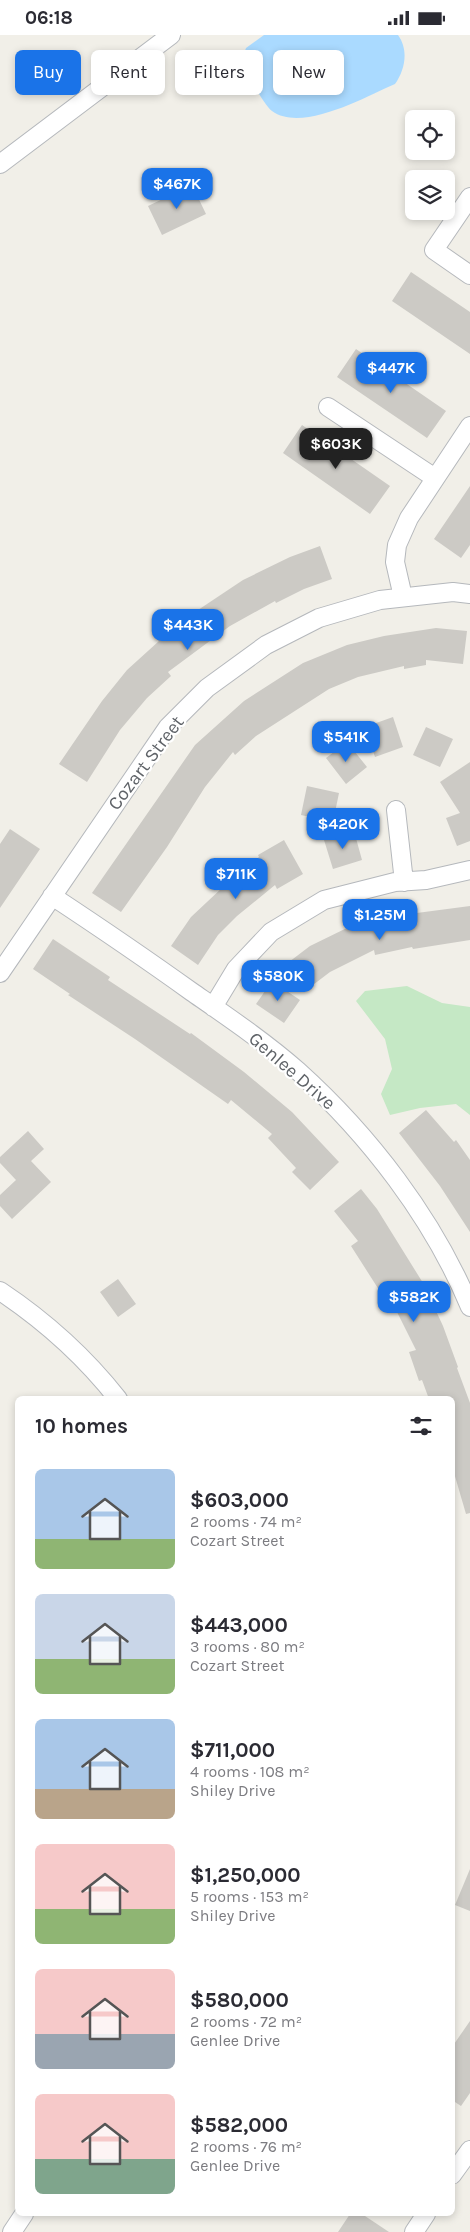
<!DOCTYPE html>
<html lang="en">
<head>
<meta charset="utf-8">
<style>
	:root { --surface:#fff; --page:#f2f2f3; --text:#2b2b33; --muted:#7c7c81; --accent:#1a73e8 }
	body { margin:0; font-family:Karla,sans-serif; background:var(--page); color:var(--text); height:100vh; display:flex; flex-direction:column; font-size:19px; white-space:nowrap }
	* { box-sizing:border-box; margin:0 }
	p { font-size:16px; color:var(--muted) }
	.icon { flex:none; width:28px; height:28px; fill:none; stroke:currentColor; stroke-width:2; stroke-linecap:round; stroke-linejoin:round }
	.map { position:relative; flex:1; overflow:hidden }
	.details { position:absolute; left:15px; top:1361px; width:440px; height:820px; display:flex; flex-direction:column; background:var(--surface); border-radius:8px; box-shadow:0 2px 8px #0003 }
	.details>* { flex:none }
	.hud { position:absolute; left:15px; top:15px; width:440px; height:45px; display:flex; gap:10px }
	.controls { position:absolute; left:405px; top:75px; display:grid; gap:10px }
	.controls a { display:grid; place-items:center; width:50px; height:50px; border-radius:8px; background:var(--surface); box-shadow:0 2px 8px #0003; font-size:25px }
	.price { position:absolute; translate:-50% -42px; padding:0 11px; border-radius:10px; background:var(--accent); color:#fff; font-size:16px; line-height:32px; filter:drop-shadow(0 1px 2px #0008) }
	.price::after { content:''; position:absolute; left:50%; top:30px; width:15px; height:11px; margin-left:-8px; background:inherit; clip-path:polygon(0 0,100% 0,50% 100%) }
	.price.selected { background:#222; color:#fff }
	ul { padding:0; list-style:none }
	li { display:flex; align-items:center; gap:15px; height:125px; padding:0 20px }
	li span { display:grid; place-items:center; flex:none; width:140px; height:100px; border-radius:8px; color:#555 }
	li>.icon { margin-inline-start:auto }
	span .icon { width:60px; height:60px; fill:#fffc; stroke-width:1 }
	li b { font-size:21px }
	h2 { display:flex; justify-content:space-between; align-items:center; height:60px; padding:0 20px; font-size:21px }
	.tag { padding:0 18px; border-radius:8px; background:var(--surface); box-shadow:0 2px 8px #0003; font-size:18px; line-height:45px }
	.tag.selected { background:var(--accent); color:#fff }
	.status { display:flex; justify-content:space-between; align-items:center; height:35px; padding:0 25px; background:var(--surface); direction:ltr }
	.status svg { height:14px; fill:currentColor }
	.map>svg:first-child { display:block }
	.green { fill:#c5e8c5 }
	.water { fill:#aadaff }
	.building { fill:#cccac5 }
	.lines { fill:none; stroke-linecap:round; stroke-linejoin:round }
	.minor-casing { stroke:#b5b8bc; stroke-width:20 }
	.minor { stroke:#fff; stroke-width:18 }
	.labels { text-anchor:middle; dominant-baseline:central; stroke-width:4.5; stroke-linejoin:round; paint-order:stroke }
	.street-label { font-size:19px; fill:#5f6368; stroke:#fff }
</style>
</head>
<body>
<div class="status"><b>06:18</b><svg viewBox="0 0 49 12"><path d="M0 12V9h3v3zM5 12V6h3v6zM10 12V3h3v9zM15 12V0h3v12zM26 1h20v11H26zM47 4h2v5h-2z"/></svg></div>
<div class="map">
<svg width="470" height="2197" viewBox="0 0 470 2197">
	<rect width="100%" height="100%" fill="#f1efe8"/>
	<path class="green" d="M407,951L442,968L470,972V1080L456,1069L420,1073L390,1080L381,1059L392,1034L385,1004L356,966L365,956Z"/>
	<path class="water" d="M264,0H398C409,15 405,35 395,49C365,62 302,98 272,76C264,71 247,37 241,27L246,13Z"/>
	<path class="building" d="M192,150L206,179L162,200L148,171Z
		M411,237L470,277V319L392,266Z
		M356,314L446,376L427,403L337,342Z
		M302,390L390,451L370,479L283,418Z
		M470,451V510L461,523L434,504Z
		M320,511L332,544L304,554L276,568L275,566L230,591L168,637L171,641L147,663L120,695L87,747L59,729L102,666L127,635L159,606L156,603L243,545L290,522Z
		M436,593L467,596L463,629L426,625V630L404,634V631L358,642L329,654L256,701L235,720L233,717L205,752L167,812L121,877L92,858L195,710L244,666L303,628L347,610L384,601Z
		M393,682L403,712L375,722L365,692Z
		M426,692L453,704L440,732L413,720Z
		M347,707L367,732L346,749L326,723Z
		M470,727V806L457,811L446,783L460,778L440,747Z
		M307,751L339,758L333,787L301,780Z
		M10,794L40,814L0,873V809Z
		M354,796L362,825L333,834L324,805Z
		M284,805L303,839L277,854L275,850L237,881L218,900L198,930L171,911L191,882L223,852L259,822L258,820Z
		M470,871V905L413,914L412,912L375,920L374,915L330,937L305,956L285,930L310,911L355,889L394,881Z
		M53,904L110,942L108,945L190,999L191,998L244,1037L292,1077L339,1127L310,1155L292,1137L296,1133L268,1103L272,1099L231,1065L228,1069L135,1004L68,960L70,959L33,934Z
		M272,946L300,965L284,988L256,969Z
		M426,1075L454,1107L456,1105L470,1125V1197L440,1151L399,1098Z
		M28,1096L44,1114L31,1126L51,1147L12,1184L0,1171V1160L16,1145L0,1128V1122Z
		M361,1154L377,1174L423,1248L443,1291L458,1332L457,1333L470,1368V1478L466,1479L452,1431V1364H429L422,1345L419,1346L409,1317L416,1315L392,1267L388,1269L351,1211L358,1206L334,1176Z
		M118,1244L136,1269L118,1282L100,1257Z
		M470,1834V1876L455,1870Z
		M470,1986V2058L461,2071L452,2065V2012Z
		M350,2179H362L389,2197H338Z"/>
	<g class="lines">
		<g class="minor-casing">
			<path id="minor" d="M0,129L171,0
				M470,162L434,215L470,240
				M328,372L435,443
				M403,562L395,527L397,510L409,483L470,391
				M396,775L404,847
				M52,861C99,892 146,924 192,957C228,982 265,1007 298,1036C369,1100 433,1183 470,1272
				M0,938L168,692L207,653L266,610L319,583L380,565L453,557L470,559
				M213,972L236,934L271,897L324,865L395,847L426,845L470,835
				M0,1256C45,1286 85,1322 118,1364
				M452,2140L470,2115
				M12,2197L24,2179
				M414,2197L426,2179"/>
		</g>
		<use href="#minor" class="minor"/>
	</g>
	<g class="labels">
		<g class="street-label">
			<text transform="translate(146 728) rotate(-53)">Cozart Street</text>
			<text transform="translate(292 1036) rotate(41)">Genlee Drive</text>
		</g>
	</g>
</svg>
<div class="controls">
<a><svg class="icon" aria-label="locate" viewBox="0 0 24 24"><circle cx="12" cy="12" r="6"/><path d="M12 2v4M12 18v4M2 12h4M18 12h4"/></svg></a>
<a><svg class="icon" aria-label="layers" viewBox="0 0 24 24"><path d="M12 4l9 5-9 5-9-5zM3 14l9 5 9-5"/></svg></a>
</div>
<b class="price" style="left:177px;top:175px">$467K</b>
<b class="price" style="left:391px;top:359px">$447K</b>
<b class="price selected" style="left:336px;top:435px">$603K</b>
<b class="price" style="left:188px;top:616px">$443K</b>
<b class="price" style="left:346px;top:728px">$541K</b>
<b class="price" style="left:343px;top:815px">$420K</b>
<b class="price" style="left:236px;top:865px">$711K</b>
<b class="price" style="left:380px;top:906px">$1.25M</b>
<b class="price" style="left:278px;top:967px">$580K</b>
<b class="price" style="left:414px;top:1288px">$582K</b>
<div class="hud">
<a class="tag selected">Buy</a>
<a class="tag">Rent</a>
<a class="tag">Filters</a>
<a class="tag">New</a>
</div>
<section class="details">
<h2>10 homes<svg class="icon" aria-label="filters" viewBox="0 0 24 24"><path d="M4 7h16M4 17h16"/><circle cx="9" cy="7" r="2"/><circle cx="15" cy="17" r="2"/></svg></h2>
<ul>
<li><span style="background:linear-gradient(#a9c7e8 70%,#8fb573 0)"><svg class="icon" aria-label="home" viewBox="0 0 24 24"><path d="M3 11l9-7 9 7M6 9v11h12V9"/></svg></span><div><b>$603,000</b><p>2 rooms · 74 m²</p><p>Cozart Street</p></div></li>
<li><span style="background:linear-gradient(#c9d6e8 65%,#8fb573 0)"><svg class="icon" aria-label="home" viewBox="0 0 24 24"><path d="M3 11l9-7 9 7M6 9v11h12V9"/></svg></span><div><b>$443,000</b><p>3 rooms · 80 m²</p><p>Cozart Street</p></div></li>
<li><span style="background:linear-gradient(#a9c7e8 70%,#b9a48a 0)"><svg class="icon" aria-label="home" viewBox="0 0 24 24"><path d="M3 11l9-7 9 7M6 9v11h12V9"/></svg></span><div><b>$711,000</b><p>4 rooms · 108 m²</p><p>Shiley Drive</p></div></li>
<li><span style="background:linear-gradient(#f6c9c9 65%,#8fb573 0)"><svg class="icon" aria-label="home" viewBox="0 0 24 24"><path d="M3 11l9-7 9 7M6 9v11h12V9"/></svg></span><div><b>$1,250,000</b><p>5 rooms · 153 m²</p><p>Shiley Drive</p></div></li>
<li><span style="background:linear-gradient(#f6c9c9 65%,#9aa5b1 0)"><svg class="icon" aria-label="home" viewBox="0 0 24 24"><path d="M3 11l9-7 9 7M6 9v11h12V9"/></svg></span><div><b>$580,000</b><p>2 rooms · 72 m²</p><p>Genlee Drive</p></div></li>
<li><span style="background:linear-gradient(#f6c9c9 65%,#7fa58c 0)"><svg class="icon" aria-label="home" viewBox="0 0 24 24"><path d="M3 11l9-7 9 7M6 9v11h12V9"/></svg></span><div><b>$582,000</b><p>2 rooms · 76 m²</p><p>Genlee Drive</p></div></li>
</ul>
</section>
</div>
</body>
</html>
